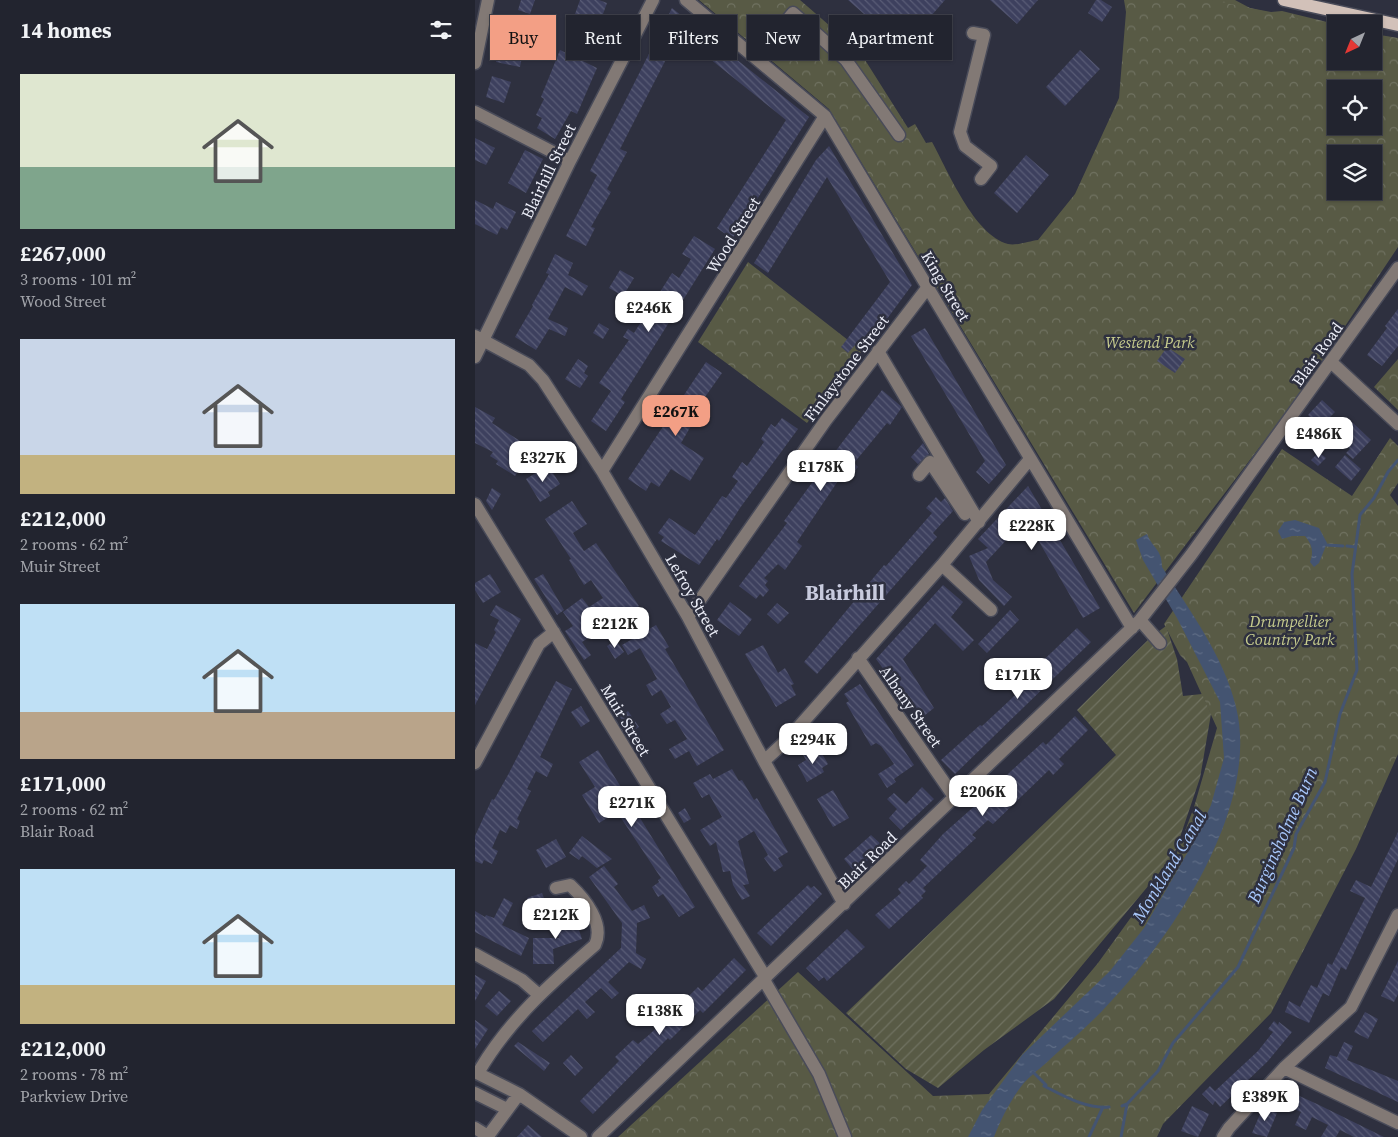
<!DOCTYPE html>
<html lang="en">
<head>
<meta charset="utf-8">
<style>
	:root { --surface:#22242f; --page:#2e303b; --text:#f1f3f6; --muted:#a2a4aa; --line:#3f414b; --accent:#f39f85 }
	body { margin:0; font-family:"Source Serif 4",serif; background:var(--page); color:var(--text); height:100vh; display:flex; flex-direction:column; font-size:19px; white-space:nowrap }
	* { box-sizing:border-box; margin:0 }
	p { font-size:16px; color:var(--muted) }
	.icon { flex:none; width:28px; height:28px; fill:none; stroke:currentColor; stroke-width:2; stroke-linecap:round; stroke-linejoin:round }
	.map { position:relative; flex:1; overflow:hidden }
	.drawer { display:flex; flex-direction:column; background:var(--surface); width:475px }
	.drawer>* { flex:none }
	.top-card { position:absolute; left:15px; top:15px; width:475px; height:45px; display:flex; gap:10px }
	.needle { width:32px; rotate:223deg }
	.controls { position:absolute; left:852px; top:15px; display:grid; gap:10px }
	.controls a { display:grid; place-items:center; width:55px; height:55px; border-radius:0px; background:var(--surface); box-shadow:0 1px 4px #0004,0 0 0 1px var(--line); font-size:25px }
	.price { position:absolute; translate:-50% -42px; padding:0 11px; border-radius:10px; background:#fff; color:#222; font-size:16px; line-height:32px; filter:drop-shadow(0 1px 2px #0008) }
	.price::after { content:''; position:absolute; left:50%; top:30px; width:15px; height:11px; margin-left:-8px; background:inherit; clip-path:polygon(0 0,100% 0,50% 100%) }
	.price.current { background:var(--accent); color:#111 }
	ul { padding:0; list-style:none }
	li { display:grid; align-content:center; gap:10px; height:265px; padding:0 20px }
	li span { display:grid; place-items:center; height:155px; border-radius:0px; color:#555 }
	li>.icon { margin-inline-start:auto }
	span .icon { width:90px; height:90px; fill:#fffc; stroke-width:1 }
	li b { font-size:21px }
	h2 { display:flex; justify-content:space-between; align-items:center; height:60px; padding:0 20px; font-size:21px }
	.chip { padding:0 18px; border-radius:0px; background:var(--surface); box-shadow:0 1px 4px #0004,0 0 0 1px var(--line); font-size:18px; line-height:45px }
	.chip.current { background:var(--accent); color:#111 }
	main { display:flex; flex:1; min-height:0 }
	.map>svg:first-child { display:block }
	.forest { fill:url(#forest-firs) }
	.park { fill:url(#park-crowns); fill-rule:evenodd }
	.garden { fill:url(#garden-furrows) }
	.water { fill:url(#water-ripples) }
	.lines { fill:none; stroke-linecap:round; stroke-linejoin:round }
	.stream { stroke:#445471; stroke-width:3 }
	.building { fill:url(#building-back-hatch) }
	.minor-casing { stroke:#494b59; stroke-width:15 }
	.major-casing { stroke:#494b59; stroke-width:15 }
	.minor { stroke:#827975; stroke-width:12 }
	.major { stroke:#d2c1b9; stroke-width:12 }
	.labels { text-anchor:middle; dominant-baseline:central; stroke-width:5; stroke-linejoin:round; paint-order:stroke }
	.street-label { font-size:16px; fill:#eceef8; stroke:#2e303f }
	.park-label { font-size:16px; font-style:italic; fill:#c6cb8d; stroke:#2e303f }
	.water-label { font-size:18px; font-style:italic; fill:#a8c7fb; stroke:#2e303f }
	.district-label { font-size:21px; font-weight:bold; fill:#c8cbde; stroke:#2e303f }
</style>
</head>
<body>
<main>
<section class="drawer">
<h2>14 homes<svg class="icon" aria-label="filters" viewBox="0 0 24 24"><path d="M4 7h16M4 17h16"/><circle cx="9" cy="7" r="2"/><circle cx="15" cy="17" r="2"/></svg></h2>
<ul>
<li><span style="background:linear-gradient(#dfe7d0 60%,#7fa58c 0)"><svg class="icon" aria-label="home" viewBox="0 0 24 24"><path d="M3 11l9-7 9 7M6 9v11h12V9"/></svg></span><div><b>£267,000</b><p>3 rooms · 101 m²</p><p>Wood Street</p></div></li>
<li><span style="background:linear-gradient(#c9d6e8 75%,#c2b280 0)"><svg class="icon" aria-label="home" viewBox="0 0 24 24"><path d="M3 11l9-7 9 7M6 9v11h12V9"/></svg></span><div><b>£212,000</b><p>2 rooms · 62 m²</p><p>Muir Street</p></div></li>
<li><span style="background:linear-gradient(#bfe0f5 70%,#b9a48a 0)"><svg class="icon" aria-label="home" viewBox="0 0 24 24"><path d="M3 11l9-7 9 7M6 9v11h12V9"/></svg></span><div><b>£171,000</b><p>2 rooms · 62 m²</p><p>Blair Road</p></div></li>
<li><span style="background:linear-gradient(#bfe0f5 75%,#c2b280 0)"><svg class="icon" aria-label="home" viewBox="0 0 24 24"><path d="M3 11l9-7 9 7M6 9v11h12V9"/></svg></span><div><b>£212,000</b><p>2 rooms · 78 m²</p><p>Parkview Drive</p></div></li>
</ul>
</section>
<div class="map">
<svg width="923" height="1137" viewBox="0 0 923 1137">
	<defs>
		<pattern id="forest-firs" width="22" height="20" patternUnits="userSpaceOnUse" patternTransform="scale(1.25)"><rect width="22" height="20" fill="#585a45"/><path d="M5 1l3.5 6h-7zM16 11l3.5 6h-7z" fill="#707261"/></pattern>
		<pattern id="park-crowns" width="20" height="18" patternUnits="userSpaceOnUse" patternTransform="scale(1.25)"><rect width="20" height="18" fill="#585a45"/><path d="M2 6a3 3 0 1 1 6 0M12 15a3 3 0 1 1 6 0" fill="none" stroke="#707261"/></pattern>
		<pattern id="garden-furrows" width="10" height="10" patternUnits="userSpaceOnUse" patternTransform="scale(1.25)"><rect width="10" height="10" fill="#585a45"/><path d="M-1 1l2-2M0 10L10 0M9 11l2-2" fill="none" stroke="#707261"/></pattern>
		<pattern id="water-ripples" width="26" height="14" patternUnits="userSpaceOnUse" patternTransform="scale(1.25)"><rect width="26" height="14" fill="#445471"/><path d="M2 4q2-2 4 0t4 0M15 11q2-2 4 0t4 0" fill="none" stroke="#5f6d86"/></pattern>
		<pattern id="building-back-hatch" width="6" height="6" patternUnits="userSpaceOnUse" patternTransform="scale(1.25)"><rect width="6" height="6" fill="#3d405e"/><path d="M-1 5l2 2M0 0l6 6M5-1l2 2" fill="none" stroke="#595c76"/></pattern>
	</defs>
	<rect width="100%" height="100%" fill="#2e303f"/>
	<path class="forest" d="M734,0H760L775,8L796,12L807,11L852,22L873,24H861V32Z"/>
	<path class="park" d="M224,0H325L385,52L433,128L440,124L451,143L457,142C473,171 499,235 533,244C541,246 555,241 563,240L600,194L644,98L651,12L649,0H737L861,27V61H899V34L923,38V247L824,395L659,613L354,109ZM861,89H899V126H861ZM861,154H899V191H861Z
		M273,262L387,351L332,423L223,342Z
		M923,359V410L899,387Z
		M915,438L923,446V483L915,495L923,506V754L881,849L796,1013L688,1124L682,1137H143L323,972L458,1096L514,1094L623,963L701,855L719,807L742,728L712,662L705,655L689,624L807,449L877,496Z"/>
	<path class="garden" d="M691,626L702,659L708,696L727,694L736,714L725,778L699,855L579,999L509,1050L463,1088L431,1069L371,1013L641,755L602,710L676,637Z"/>
	<path class="water" d="M820,520L844,528L852,543L844,563L839,567L835,562C839,552 837,544 830,536H817L807,539L803,531L809,522Z
		M672,534C678,549 687,549 687,567C714,610 749,656 761,707C786,807 695,941 628,1010C610,1029 589,1046 570,1064C563,1070 554,1077 548,1084C536,1099 526,1119 519,1137H493L507,1110L547,1055L635,971L669,928L718,843L736,805L749,758L745,702L702,618L668,560L661,540Z"/>
	<g class="lines">
		<path class="stream" d="M851,545L868,546
			M872,546L880,547
			M558,1072L571,1085
			M569,1086C589,1096 611,1109 634,1107
			M647,1106L652,1104L683,1071L698,1043L763,967L819,848L821,834L850,782L865,714L882,670L877,574L885,515L899,498L913,472L923,460
			M614,1137L628,1107
			M646,1137L652,1104"/>
	</g>
	<path class="building" d="M46,0H60L55,14L43,10Z
		M105,0H124L132,3L120,36L104,30L108,17L100,14Z
		M373,0H470L428,48Z
		M515,0H563L542,24Z
		M621,0H626L637,7L627,22L613,13Z
		M197,8L334,117L257,239L242,228L311,120L204,34L145,149L152,152L132,189L136,192L116,227L120,228L111,246L91,236L122,175L115,171Z
		M27,32L51,37L45,67L21,62Z
		M85,50L122,68L102,114L96,111L80,139L62,128L67,118L61,115L69,99L66,97Z
		M605,50L625,69L590,106L571,87Z
		M17,76L36,82L29,103L11,97Z
		M0,138L20,148L11,165L0,160Z
		M354,146L437,285L389,350L381,344L373,353L366,347L415,282L352,177L293,273L279,263L341,160Z
		M50,150L68,159L51,193L33,183Z
		M551,155L574,175L542,213L519,193Z
		M0,200L18,209L21,202L41,212L32,230L26,227L22,235L0,224Z
		M219,236L240,249L146,399L150,402L131,431L116,421L136,391L124,383L154,340L148,337L153,329L159,333L197,273L204,278L216,259L207,254Z
		M80,254L98,263L93,275L113,286L107,296L90,287L73,319L93,328L90,336L74,329L61,350L40,337L58,306L57,305L74,274L71,273Z
		M145,270L159,278L148,296L134,288Z
		M923,309V346L907,366L892,355L912,328L910,326Z
		M124,323L134,329L128,339L118,333Z
		M450,328L531,465L514,484L501,472L510,461L436,336Z
		M692,347L710,359L700,373L682,361Z
		M103,359L113,366L109,373L113,376L105,388L90,379Z
		M231,362L247,373L223,407L226,409L206,443L229,458L215,481L196,469L184,487L176,482L171,491L153,479Z
		M407,390L427,407L415,425L412,423L379,463L383,467L377,474L371,469L322,542L327,546L310,570L303,564L289,578L293,581L290,585L294,590L288,597L285,594L281,599L264,586L312,523L309,521L350,465Z
		M847,400L860,412L845,427L833,415Z
		M0,407L20,418L17,423L61,451L47,474L45,469L40,476L21,464L23,461L15,456L18,452L0,443Z
		M307,418L323,429L265,508L244,541L242,539L224,565L186,541L189,537L183,533L194,518L220,535L247,496L251,498L263,481L257,477L267,462L272,466L289,442L286,439L296,424L300,427Z
		M877,422L896,440L878,459L871,453L875,449L863,437Z
		M448,443L454,454L443,464L436,457Z
		M844,452L851,458L843,466L836,460Z
		M870,455L886,469L876,481L860,467Z
		M73,465L85,484L73,492L75,496L65,502L51,479Z
		M553,486L625,608L608,618L551,519L511,562L518,580L537,597L529,606L504,580L494,556L513,548L503,539Z
		M17,488L26,494L17,510L11,501Z
		M461,497L466,502L470,498L478,511L458,533L462,537L342,674L329,662L409,565L411,566L457,513L451,508Z
		M97,501L112,524L98,533L109,551L121,543L164,606L107,642L116,655L109,660L90,631L98,626L88,612L107,598L114,607L128,598L116,580L109,585L94,560L96,559L70,519Z
		M15,574L26,592L8,603L0,590V583Z
		M68,574L89,610L82,615L59,579Z
		M468,585L488,602L476,617L499,640L488,651L460,623L428,659L459,708L445,719L401,659Z
		M255,602L277,619L264,636L242,620Z
		M302,603L314,613L303,624L292,614Z
		M21,605L46,619L0,705V643L12,649L21,632L19,630L24,620L15,615Z
		M535,610L544,620L512,653L503,644Z
		M181,625L194,647L190,649L249,750L222,766L214,751L200,759L194,749L212,739L200,720L192,724L185,714L196,707L186,690L177,696L171,685L182,679L165,648L153,655L147,645Z
		M602,628L616,642L480,774L466,760L505,725L507,726L535,700L548,687L545,685L552,676Z
		M141,640L149,652L140,659L132,646Z
		M288,645L303,673L310,668L319,684L316,685L321,695L301,707L270,654Z
		M81,681L97,689L65,757L78,764L72,777L61,771L52,789L56,791L42,819L45,821L42,829L35,825L31,833L25,830L17,848L23,851L17,864L9,860L7,864L0,861V836L17,799L19,800L34,773Z
		M385,684L439,765L419,779L421,782L412,788L403,774L419,764L406,746L401,743L396,746L371,703L374,701L369,694Z
		M106,706L115,721L106,727L96,712Z
		M153,711L164,727L155,733L145,717Z
		M600,716L613,730L584,759L589,764L578,775L574,770L518,824L513,820L497,835L501,838L448,888L451,891L446,896L448,898L414,929L400,915L426,893L423,889L431,881L434,884L452,866L445,860L468,834L512,795L536,771L568,742L571,745Z
		M123,750L220,907L204,917L188,894L183,897L177,887L184,882L183,880L186,878L142,812L124,823L107,795L120,787L104,762Z
		M338,750L341,755L346,752L353,764L347,768L349,772L332,782L323,765L331,760L328,755Z
		M257,769L264,781L267,780L279,800L282,798L313,852L303,858L308,866L299,872L289,858L293,855L279,831L263,841L274,884L268,885L275,896L267,900L258,885L255,871L248,872L241,842L235,846L225,830L247,817L234,794L227,798L218,783L235,774L238,779Z
		M447,787L459,799L426,830L414,818L422,809L412,799L419,793L431,804Z
		M358,790L374,818L358,827L342,799Z
		M210,808L216,819L209,823L203,813Z
		M923,832V859L871,970L866,967L854,996L848,993L834,1023L810,1012L814,1001L825,1007L836,985L842,988L853,963L857,965L890,898L875,891L881,880L896,887Z
		M396,835L408,846L380,872L369,859Z
		M107,836L137,859L122,868L107,856L104,860L94,853Z
		M81,839L91,857L71,868L61,850Z
		M129,866L143,884L139,887L157,911L169,905L175,918L162,923L161,953L171,959L166,969L154,962L133,982L144,993L137,999L126,988L110,1002L120,1012L112,1019L103,1009L68,1042L57,1031L146,948L147,923L114,877Z
		M333,885L336,888L339,886L347,894L296,946L282,933Z
		M67,893L74,911L59,916L52,898Z
		M29,898L38,903L27,925L54,938L46,956L0,932V911L10,917L11,915L19,918Z
		M98,912L107,939L78,949L79,964H58V938H84L78,919Z
		M372,929L390,947L352,981L349,977L344,981L331,968Z
		M259,958L271,970L228,1013L225,1010L195,1040L193,1038L118,1114L105,1101L144,1061L140,1057L158,1040L163,1044L175,1034L223,987L227,991Z
		M923,961V994L919,1002L906,996Z
		M0,975L11,981L0,1001Z
		M24,991L36,1001L22,1016L10,1006Z
		M890,1012L903,1019L893,1039L879,1032Z
		M0,1020L13,1029L0,1049Z
		M799,1021L803,1025L804,1022L817,1032L793,1061L745,1107L740,1101L738,1105L727,1094L735,1086L740,1091L783,1051L798,1032L793,1029Z
		M43,1042L75,1063L69,1071L39,1046Z
		M869,1042L878,1046L872,1060L923,1081V1102L850,1068L855,1055L862,1057Z
		M96,1055L108,1068L100,1076L88,1063Z
		M809,1089L842,1104L909,1137H879L865,1130L861,1137H846L853,1125L837,1117L831,1130L820,1125L826,1112L803,1102Z
		M717,1106L734,1114L723,1137L706,1131Z
		M788,1107L802,1113L792,1137L777,1133Z
		M53,1125L67,1137H42Z"/>
	<g class="lines">
		<g class="minor-casing">
			<path id="minor" d="M211,0L350,116L657,628
				M498,33L509,35L485,132L490,146L516,166L506,179
				M281,57L318,13L371,60L424,135
				M0,63L13,0
				M0,112L95,161
				M0,336L54,365L68,380L127,471L213,617L289,761L369,904
				M403,351L504,522
				M0,357L95,161L178,0
				M856,362L923,424
				M127,471L350,116
				M444,475L455,462L490,514
				M0,504L291,978
				M467,565L516,610
				M213,617L351,420L453,287
				M665,620L685,643
				M383,658L480,798
				M289,761L313,739L467,565L555,459
				M0,763L64,644L79,632
				M0,954L47,980L63,994
				M289,980L344,1074L370,1137
				M809,1068L923,1123
				M0,1072L44,1094L106,1137
				M3,1073C33,1021 75,984 120,945C130,924 110,899 95,885L81,888
				M0,1093L32,1109
				M0,1128L13,1136L44,1094
				M123,1137L665,620L716,555L923,268
				M748,1137L754,1128L809,1068L876,1007L923,915"/>
		</g>
		<g class="major-casing">
			<path id="major" d="M809,0L923,25"/>
		</g>
		<use href="#minor" class="minor"/>
		<use href="#major" class="major"/>
	</g>
	<g class="labels">
		<g class="street-label">
			<text transform="translate(73 171) rotate(-64)">Blairhill Street</text>
			<text transform="translate(258 235) rotate(-58)">Wood Street</text>
			<text transform="translate(471 286) rotate(59)">King Street</text>
			<text transform="translate(842 354) rotate(-54)">Blair Road</text>
			<text transform="translate(371 368) rotate(-53)">Finlaystone Street</text>
			<text transform="translate(218 595) rotate(60)">Lefroy Street</text>
			<text transform="translate(436 706) rotate(55)">Albany Street</text>
			<text transform="translate(151 720) rotate(59)">Muir Street</text>
			<text transform="translate(392 860) rotate(-44)">Blair Road</text>
		</g>
		<g class="park-label">
			<text x="675" y="342">Westend Park</text>
			<text x="815" y="621">Drumpellier<tspan x="815" dy="18">Country Park</tspan></text>
		</g>
		<g class="water-label">
			<text transform="translate(807 835) rotate(-66)">Burginsholme Burn</text>
			<text transform="translate(694 866) rotate(-59)">Monkland Canal</text>
		</g>
		<g class="district-label">
			<text x="370" y="592">Blairhill</text>
		</g>
	</g>
</svg>
<div class="controls">
<a><svg class="needle" viewBox="-14 -14 28 28"><path d="M0-13l5 13h-10z" fill="#e53935"/><path d="M0 13l5-13h-10z" fill="#a2a4aa"/></svg></a>
<a><svg class="icon" aria-label="locate" viewBox="0 0 24 24"><circle cx="12" cy="12" r="6"/><path d="M12 2v4M12 18v4M2 12h4M18 12h4"/></svg></a>
<a><svg class="icon" aria-label="layers" viewBox="0 0 24 24"><path d="M12 4l9 5-9 5-9-5zM3 14l9 5 9-5"/></svg></a>
</div>
<b class="price" style="left:174px;top:333px">£246K</b>
<b class="price current" style="left:201px;top:437px">£267K</b>
<b class="price" style="left:844px;top:459px">£486K</b>
<b class="price" style="left:68px;top:483px">£327K</b>
<b class="price" style="left:346px;top:492px">£178K</b>
<b class="price" style="left:557px;top:551px">£228K</b>
<b class="price" style="left:140px;top:649px">£212K</b>
<b class="price" style="left:543px;top:700px">£171K</b>
<b class="price" style="left:338px;top:765px">£294K</b>
<b class="price" style="left:508px;top:817px">£206K</b>
<b class="price" style="left:157px;top:828px">£271K</b>
<b class="price" style="left:81px;top:940px">£212K</b>
<b class="price" style="left:185px;top:1036px">£138K</b>
<b class="price" style="left:790px;top:1122px">£389K</b>
<div class="top-card">
<a class="chip current">Buy</a>
<a class="chip">Rent</a>
<a class="chip">Filters</a>
<a class="chip">New</a>
<a class="chip">Apartment</a>
</div>
</div>
</main>
</body>
</html>
